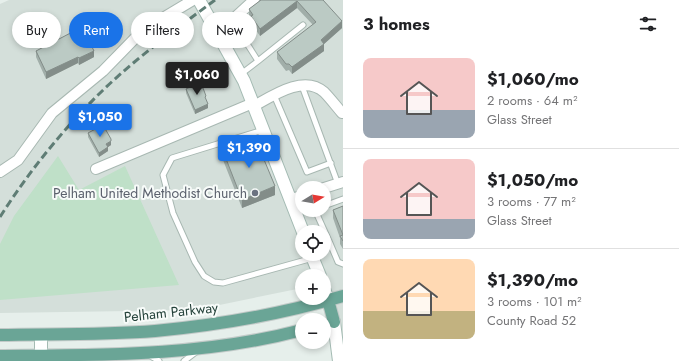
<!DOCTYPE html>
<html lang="en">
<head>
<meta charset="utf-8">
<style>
	:root { --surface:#fff; --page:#f6f6f6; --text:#202124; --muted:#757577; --line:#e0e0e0; --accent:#1a73e8 }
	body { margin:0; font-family:Jost,sans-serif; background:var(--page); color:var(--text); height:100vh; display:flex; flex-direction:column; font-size:15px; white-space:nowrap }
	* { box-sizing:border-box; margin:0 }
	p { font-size:13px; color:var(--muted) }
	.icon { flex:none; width:22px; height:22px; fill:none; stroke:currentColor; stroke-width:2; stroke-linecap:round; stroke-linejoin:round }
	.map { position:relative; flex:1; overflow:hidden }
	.drawer { display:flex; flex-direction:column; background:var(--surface); width:336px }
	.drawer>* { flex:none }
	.top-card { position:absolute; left:12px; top:12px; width:271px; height:36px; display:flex; gap:8px }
	.needle { width:26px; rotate:79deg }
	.fabs { position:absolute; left:295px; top:181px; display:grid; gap:8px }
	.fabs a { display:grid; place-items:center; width:36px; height:36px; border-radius:50%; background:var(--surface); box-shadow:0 2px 6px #0003; font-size:20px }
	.price { position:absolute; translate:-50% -34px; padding:0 9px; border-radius:4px; background:var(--accent); color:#fff; font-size:13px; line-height:26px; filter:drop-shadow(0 1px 2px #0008) }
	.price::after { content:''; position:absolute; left:50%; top:24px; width:12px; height:9px; margin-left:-6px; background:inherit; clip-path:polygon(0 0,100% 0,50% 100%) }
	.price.active { background:#222; color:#fff }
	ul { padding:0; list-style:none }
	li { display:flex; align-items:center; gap:12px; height:100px; padding:0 20px }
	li+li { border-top:1px solid var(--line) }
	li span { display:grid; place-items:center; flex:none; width:112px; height:80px; border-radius:8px; color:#555 }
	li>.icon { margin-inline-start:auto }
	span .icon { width:48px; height:48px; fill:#fffc; stroke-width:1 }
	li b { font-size:17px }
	h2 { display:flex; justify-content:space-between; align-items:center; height:48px; padding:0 20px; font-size:17px }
	.pill { padding:0 14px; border-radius:18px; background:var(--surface); box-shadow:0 2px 6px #0003; font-size:14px; line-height:36px }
	.pill.active { background:var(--accent); color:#fff }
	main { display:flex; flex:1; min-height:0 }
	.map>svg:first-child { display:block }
	.built { fill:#d4dfda; fill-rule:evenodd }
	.green { fill:#bfe0c8 }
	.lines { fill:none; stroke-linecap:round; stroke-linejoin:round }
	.lane-casing { stroke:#a8b8b2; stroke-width:7 }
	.street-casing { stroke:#a8b8b2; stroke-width:12 }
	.secondary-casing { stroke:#a4bbb3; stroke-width:14 }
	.primary-casing { stroke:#c2cac8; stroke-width:14 }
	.lane { stroke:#fff; stroke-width:5 }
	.street { stroke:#fff; stroke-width:10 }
	.secondary { stroke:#fff; stroke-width:12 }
	.primary { stroke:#6aa596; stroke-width:12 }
	.rail { stroke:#5f7d75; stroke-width:3; stroke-dasharray:8 4; stroke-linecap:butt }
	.wall { fill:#a1aea9 }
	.shaded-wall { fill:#838d89 }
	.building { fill:#bbcac4; stroke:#838d89 }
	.worship-dot { fill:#6b7280; stroke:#f7fbf9; stroke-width:1.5 }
	.labels { text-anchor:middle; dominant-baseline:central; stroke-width:4; stroke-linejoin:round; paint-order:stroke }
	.worship-label { font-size:14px; fill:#5b616d; stroke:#f7fbf9; text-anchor:end }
	.street-label { font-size:14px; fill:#24423a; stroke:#f7fbf9 }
</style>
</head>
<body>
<main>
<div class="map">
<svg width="343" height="361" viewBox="0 0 343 361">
	<rect width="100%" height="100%" fill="#e6efeb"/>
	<path class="built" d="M9,0H343V341L319,298H324V276H302V288L195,310L0,313V4ZM302,188H324V210H302ZM302,232H324V254H302Z"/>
	<path class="green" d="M58,156L79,190L125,166L179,285L0,300V244L14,216Z"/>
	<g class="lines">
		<g class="lane-casing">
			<path id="lane" d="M232,20L258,61L303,25
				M241,74L258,61
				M302,86L338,184
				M274,95L307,172L331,163
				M263,130L172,158L163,175L173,213L195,262L204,276L214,282L223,283L313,258
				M324,206L343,199
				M315,210L329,241
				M324,244L329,241L338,262L343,264
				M149,355L159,361
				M184,361L196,352"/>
		</g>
		<g class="street-casing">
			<path id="street" d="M217,34L254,0
				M254,106C272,96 304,74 324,92C330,98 336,106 342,113
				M96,169L253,103
				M0,172L18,160L52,113L103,71L143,30L193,0
				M324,188L343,182
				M290,199L302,196"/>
		</g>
		<g class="secondary-casing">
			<path id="secondary" d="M199,0L244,81L303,232
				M311,254L320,276
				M324,289L328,300
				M334,322L339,361
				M37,361L41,356V335"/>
		</g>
		<g class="primary-casing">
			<path id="primary" d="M328,300L334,322
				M0,335C52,334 103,335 155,331C219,325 282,314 343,296
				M0,356C101,355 204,356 302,330"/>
		</g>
		<use href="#lane" class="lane"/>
		<use href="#street" class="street"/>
		<use href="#secondary" class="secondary"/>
		<use href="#primary" class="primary"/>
		<path class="rail" d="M0,217C28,173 60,133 97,96C133,60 175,30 215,0"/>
	</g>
	<path class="wall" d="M261,0H323L342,28L324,44V51L292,74L289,70L286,71L277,59V52L313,25L297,8L260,36L251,23V19L249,16V9Z
		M36,51L94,57L79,65L78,63L46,79L36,57Z
		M186,89L206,101L208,108L195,114L186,93Z
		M88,133L111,145L108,147V151L99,157L88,137Z
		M223,151L275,195L242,208L223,160Z
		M343,206V249L340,244V238L333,218V210Z"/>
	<path class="shaded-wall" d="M297,1V8L260,36V29Z
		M342,21V28L324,44V51L292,74V67Z
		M94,51V57L79,65V58Z
		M78,57V63L46,79V72Z
		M208,104V108L195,114V110Z
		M111,141V145L108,147V151L99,157V153L106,144Z
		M275,186V195L242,208V200Z"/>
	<path class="building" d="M261,0H323L342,21L321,40L324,44L292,67L289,64H286L277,52L316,22L297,1L260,29L251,16L253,15L249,9Z
		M82,27L94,51L79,58L78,57L46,72L36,51Z
		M198,83L200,89L203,88L206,96L205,97L208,104L195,110L186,89Z
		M103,125L111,139V141L106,144L108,147L99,153L88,133Z
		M255,138L275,186L242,200L223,151Z
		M343,206V241L340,236L343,235L333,210Z"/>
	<circle class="worship-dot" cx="255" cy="193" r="4"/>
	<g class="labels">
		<g class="worship-label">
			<text x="247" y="193">Pelham United Methodist Church</text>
		</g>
		<g class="street-label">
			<text transform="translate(171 312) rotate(-6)">Pelham Parkway</text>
		</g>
	</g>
</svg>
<div class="fabs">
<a><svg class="needle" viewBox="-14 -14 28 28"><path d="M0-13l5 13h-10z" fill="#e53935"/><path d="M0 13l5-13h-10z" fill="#757577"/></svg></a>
<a><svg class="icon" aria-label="locate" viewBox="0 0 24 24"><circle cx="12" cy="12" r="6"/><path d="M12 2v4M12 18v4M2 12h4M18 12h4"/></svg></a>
<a>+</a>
<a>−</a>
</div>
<b class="price active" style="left:197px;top:96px">$1,060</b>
<b class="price" style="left:100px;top:138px">$1,050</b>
<b class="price" style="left:249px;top:169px">$1,390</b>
<div class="top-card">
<a class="pill">Buy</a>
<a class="pill active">Rent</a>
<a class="pill">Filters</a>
<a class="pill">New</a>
</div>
</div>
<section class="drawer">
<h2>3 homes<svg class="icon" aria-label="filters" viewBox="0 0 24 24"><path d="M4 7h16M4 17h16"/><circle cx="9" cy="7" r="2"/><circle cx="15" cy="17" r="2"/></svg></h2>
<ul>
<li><span style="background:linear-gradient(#f6c9c9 65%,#9aa5b1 0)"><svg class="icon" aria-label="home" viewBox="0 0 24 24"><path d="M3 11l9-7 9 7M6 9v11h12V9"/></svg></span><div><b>$1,060/mo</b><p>2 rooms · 64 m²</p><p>Glass Street</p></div></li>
<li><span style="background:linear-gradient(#f6c9c9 75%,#9aa5b1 0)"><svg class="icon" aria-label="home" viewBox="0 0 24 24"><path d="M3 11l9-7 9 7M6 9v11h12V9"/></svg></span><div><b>$1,050/mo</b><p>3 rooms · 77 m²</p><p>Glass Street</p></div></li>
<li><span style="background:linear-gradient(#ffd9b3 65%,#c2b280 0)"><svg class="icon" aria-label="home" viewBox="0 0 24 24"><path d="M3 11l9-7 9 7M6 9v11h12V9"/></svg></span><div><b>$1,390/mo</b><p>3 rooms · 101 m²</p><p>County Road 52</p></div></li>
</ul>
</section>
</main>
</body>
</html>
